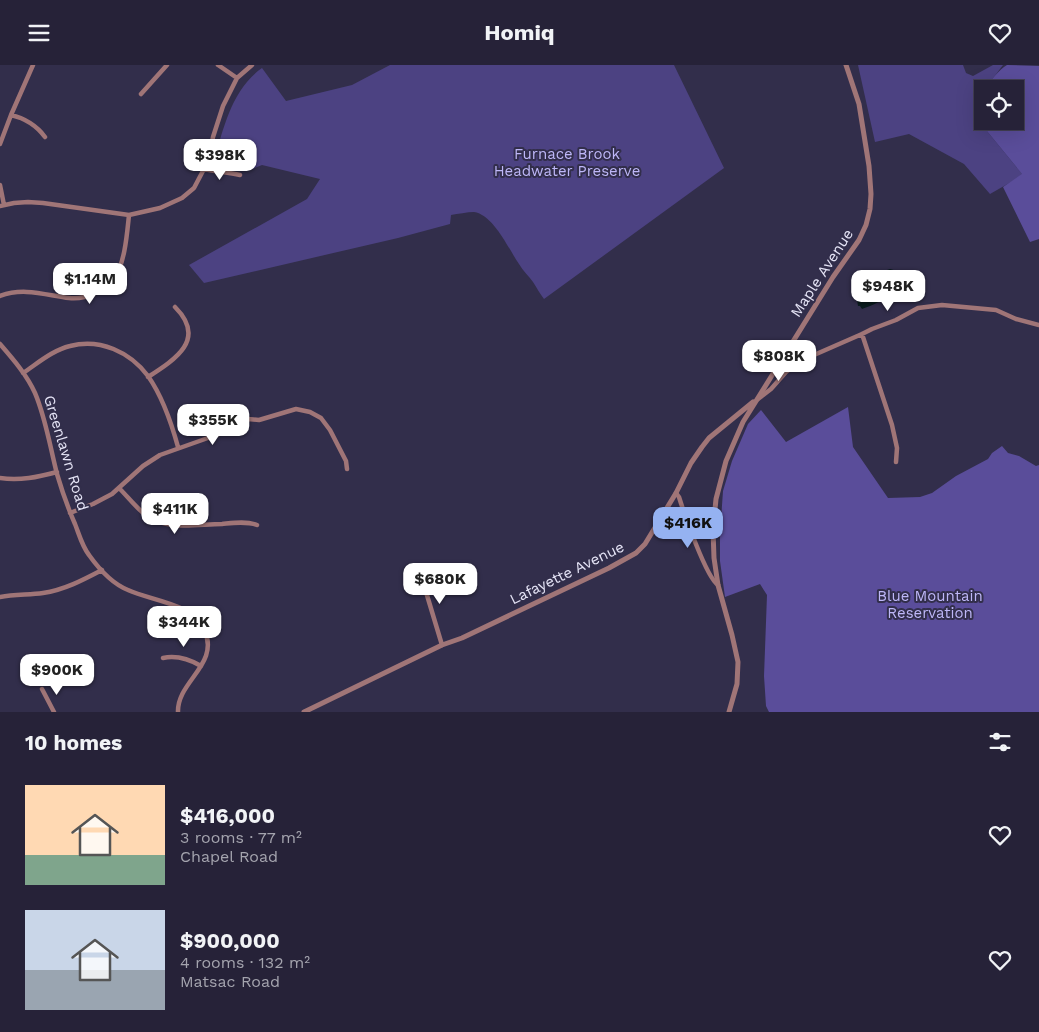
<!DOCTYPE html>
<html lang="en">
<head>
<meta charset="utf-8">
<style>
	:root { --surface:#262238; --page:#2e2a40; --text:#f1f3f6; --muted:#a4a4ae; --line:#423f53; --accent:#95b2f1 }
	body { margin:0; font-family:"Work Sans",sans-serif; background:var(--page); color:var(--text); height:100vh; display:flex; flex-direction:column; font-size:19px; white-space:nowrap }
	* { box-sizing:border-box; margin:0 }
	p { font-size:16px; color:var(--muted) }
	.icon { flex:none; width:28px; height:28px; fill:none; stroke:currentColor; stroke-width:2; stroke-linecap:round; stroke-linejoin:round }
	.map { position:relative; height:647px; overflow:hidden }
	.panel { display:flex; flex-direction:column; background:var(--surface); flex:1 }
	.panel>* { flex:none }
	.tools { position:absolute; left:974px; top:15px; display:grid; gap:10px }
	.tools a { display:grid; place-items:center; width:50px; height:50px; border-radius:0px; background:var(--surface); box-shadow:0 5px 20px #0002,0 0 0 1px var(--line); font-size:25px }
	.price { position:absolute; translate:-50% -42px; padding:0 11px; border-radius:10px; background:#fff; color:#222; font-size:16px; line-height:32px; filter:drop-shadow(0 1px 2px #0008) }
	.price::after { content:''; position:absolute; left:50%; top:30px; width:15px; height:11px; margin-left:-8px; background:inherit; clip-path:polygon(0 0,100% 0,50% 100%) }
	.price.on { background:var(--accent); color:#111 }
	ul { padding:0; list-style:none }
	li { display:flex; align-items:center; gap:15px; height:125px; padding:0 25px }
	li span { display:grid; place-items:center; flex:none; width:140px; height:100px; border-radius:0px; color:#555 }
	li>.icon { margin-inline-start:auto }
	span .icon { width:60px; height:60px; fill:#fffc; stroke-width:1 }
	li b { font-size:21px }
	h2 { display:flex; justify-content:space-between; align-items:center; height:60px; padding:0 25px; font-size:21px }
	header { display:flex; justify-content:space-between; align-items:center; height:65px; padding:0 25px; background:var(--surface); font-size:22px; font-weight:700 }
	.map>svg:first-child { display:block }
	.green { fill:#4c4282 }
	.forest { fill:#5a4d9a }
	.water { fill:#0a1c1e }
	.lines { fill:none; stroke-linecap:round; stroke-linejoin:round }
	.minor { stroke:#a07577; stroke-width:4.5 }
	.tertiary { stroke:#a07577; stroke-width:5 }
	.labels { text-anchor:middle; dominant-baseline:central; stroke-width:4; stroke-linejoin:round; paint-order:stroke }
	.park-label { font-size:15px; fill:#beb7f8; stroke:#322e4b }
	.street-label { font-size:15px; fill:#e5e4f6; stroke:#322e4b }
</style>
</head>
<body>
<header><svg class="icon" aria-label="menu" viewBox="0 0 24 24"><path d="M4 6h16M4 12h16M4 18h16"/></svg>Homiq<svg class="icon" aria-label="heart" viewBox="0 0 24 24"><path d="M12 20l-8-8c-3-5 5-10 8-4 3-6 11-1 8 4z"/></svg></header>
<div class="map">
<svg width="1039" height="647" viewBox="0 0 1039 647">
	<rect width="100%" height="100%" fill="#322e4b"/>
	<path class="green" d="M390,0H674L724,103L544,234C540,229 537,223 533,217C529,211 523,206 519,199C509,185 494,150 474,147C467,147 458,149 451,150L450,159L398,173L204,218L189,200L307,134L320,114L262,100L250,105C240,90 228,106 215,100L214,95C224,62 232,24 262,3L286,36L352,20Z
		M858,0H963L966,8L973,11L993,0H1003L988,20L987,24H982V60L1023,110L990,129L964,99L909,69L875,77Z"/>
	<path class="forest" d="M1007,0L1039,1V174L1030,177L1003,122L1022,109L982,60V40V56H1015V24H987C990,15 999,5 1007,0Z
		M848,342L853,382L888,433L920,432L932,428L956,411L988,394L992,388L1002,381L1008,388L1019,391L1036,401L1039,400V647H769L766,641L764,611L767,530L760,519L725,532L720,496V469L723,426L732,396L748,359L761,345L786,377Z"/>
	<path class="water" d="M890,204L897,206L903,210L899,221H895C883,237 880,237 862,244L860,241H858L856,228L863,226L868,223L870,218L875,217L877,216L876,212L884,206Z"/>
	<g class="lines">
		<path class="minor" d="M218,0L237,13
			M141,29L167,0
			M11,50C24,53 37,61 45,72
			M0,79L11,50L33,0
			M204,104C217,107 227,107 240,110
			M0,120L4,140
			M0,141L14,138L28,137L43,138L129,150L160,143L182,133L194,123L204,104L209,94L213,72L223,41L237,13L252,0
			M0,231C23,222 46,230 69,233C78,234 87,232 95,228C102,224 109,220 114,214C125,198 127,169 129,150
			M862,269L892,360L897,383L896,397
			M0,279C13,294 27,310 35,328C46,354 50,382 57,409C62,426 68,443 75,459C79,469 82,481 89,490C99,504 113,519 128,525C152,536 192,538 204,564C221,599 177,616 178,647
			M23,308C38,298 53,285 70,281C100,273 130,287 148,311C162,331 172,360 178,382
			M148,312C176,294 207,274 175,242
			M758,334L771,324L786,307L800,297L814,290L862,269L872,264L896,255L918,243L942,240L996,245L1016,254L1039,260
			M0,413C20,416 38,412 57,407
			M119,423C128,432 137,444 147,451C168,466 198,459 222,459C233,458 246,456 257,460
			M676,428L679,432C684,448 706,512 718,520
			M70,448L93,439L112,429L143,401L160,390L236,363L248,354L259,355L296,344L310,347L321,353L330,365L346,396L347,404
			M420,507L442,580
			M0,532C14,529 29,530 43,528C64,525 83,515 102,505
			M163,593C177,590 189,594 201,601
			M42,624L54,647"/>
		<path class="tertiary" d="M304,647L442,580L462,573L609,503L636,488L645,479L676,428L691,398L702,382L709,373L753,337
			M729,647L737,619L738,597L732,570L718,520L714,493L713,465L716,434L726,396L743,357L833,212L859,175L866,160L870,144L871,129L869,101L859,39L846,0"/>
	</g>
	<g class="labels">
		<g class="park-label">
			<text x="567" y="89">Furnace Brook<tspan x="567" dy="17">Headwater Preserve</tspan></text>
			<text x="930" y="531">Blue Mountain<tspan x="930" dy="17">Reservation</tspan></text>
		</g>
		<g class="street-label">
			<text transform="translate(822 208) rotate(-57)">Maple Avenue</text>
			<text transform="translate(66 388) rotate(73)">Greenlawn Road</text>
			<text transform="translate(567 508) rotate(-26)">Lafayette Avenue</text>
		</g>
	</g>
</svg>
<div class="tools">
<a><svg class="icon" aria-label="locate" viewBox="0 0 24 24"><circle cx="12" cy="12" r="6"/><path d="M12 2v4M12 18v4M2 12h4M18 12h4"/></svg></a>
</div>
<b class="price" style="left:220px;top:116px">$398K</b>
<b class="price" style="left:90px;top:240px">$1.14M</b>
<b class="price" style="left:888px;top:247px">$948K</b>
<b class="price" style="left:779px;top:317px">$808K</b>
<b class="price" style="left:213px;top:381px">$355K</b>
<b class="price" style="left:175px;top:470px">$411K</b>
<b class="price on" style="left:688px;top:484px">$416K</b>
<b class="price" style="left:440px;top:540px">$680K</b>
<b class="price" style="left:184px;top:583px">$344K</b>
<b class="price" style="left:57px;top:631px">$900K</b>
</div>
<section class="panel">
<h2>10 homes<svg class="icon" aria-label="filters" viewBox="0 0 24 24"><path d="M4 7h16M4 17h16"/><circle cx="9" cy="7" r="2"/><circle cx="15" cy="17" r="2"/></svg></h2>
<ul>
<li><span style="background:linear-gradient(#ffd9b3 70%,#7fa58c 0)"><svg class="icon" aria-label="home" viewBox="0 0 24 24"><path d="M3 11l9-7 9 7M6 9v11h12V9"/></svg></span><div><b>$416,000</b><p>3 rooms · 77 m²</p><p>Chapel Road</p></div><svg class="icon" aria-label="heart" viewBox="0 0 24 24"><path d="M12 20l-8-8c-3-5 5-10 8-4 3-6 11-1 8 4z"/></svg></li>
<li><span style="background:linear-gradient(#c9d6e8 60%,#9aa5b1 0)"><svg class="icon" aria-label="home" viewBox="0 0 24 24"><path d="M3 11l9-7 9 7M6 9v11h12V9"/></svg></span><div><b>$900,000</b><p>4 rooms · 132 m²</p><p>Matsac Road</p></div><svg class="icon" aria-label="heart" viewBox="0 0 24 24"><path d="M12 20l-8-8c-3-5 5-10 8-4 3-6 11-1 8 4z"/></svg></li>
</ul>
</section>
</body>
</html>
